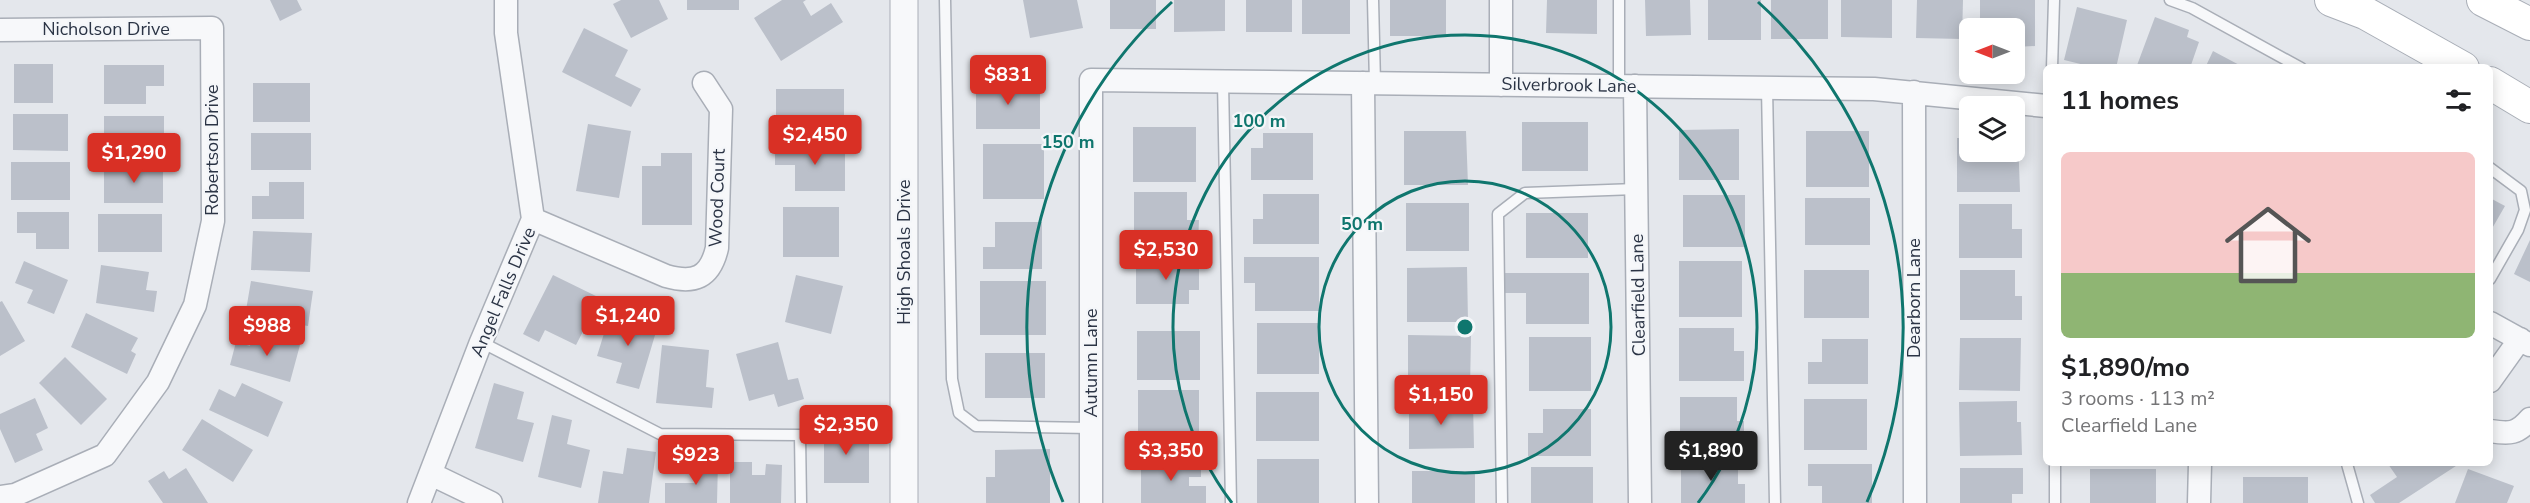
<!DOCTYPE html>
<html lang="en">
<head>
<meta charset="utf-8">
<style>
	:root { --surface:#fff; --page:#f6f6f6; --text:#202124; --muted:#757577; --accent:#d93025 }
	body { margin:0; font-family:"Nunito Sans",sans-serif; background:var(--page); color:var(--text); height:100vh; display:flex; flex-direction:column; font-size:22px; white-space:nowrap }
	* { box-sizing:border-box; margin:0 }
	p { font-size:20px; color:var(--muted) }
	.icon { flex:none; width:33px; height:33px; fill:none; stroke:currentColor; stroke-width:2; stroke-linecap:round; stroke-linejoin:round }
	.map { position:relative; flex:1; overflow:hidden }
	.drawer { position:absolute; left:2043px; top:64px; width:450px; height:402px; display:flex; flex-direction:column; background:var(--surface); border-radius:9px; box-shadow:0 3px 15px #0003 }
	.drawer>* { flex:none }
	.needle { width:39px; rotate:270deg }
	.buttons { position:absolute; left:1959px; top:18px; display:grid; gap:12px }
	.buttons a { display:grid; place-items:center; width:66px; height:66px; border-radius:9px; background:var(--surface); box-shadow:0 3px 15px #0003; font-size:30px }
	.price { position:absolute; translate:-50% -51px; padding:0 14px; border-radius:6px; background:var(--accent); color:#fff; font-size:20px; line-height:39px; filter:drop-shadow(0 2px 3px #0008) }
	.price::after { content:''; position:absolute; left:50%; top:36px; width:18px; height:14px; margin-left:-9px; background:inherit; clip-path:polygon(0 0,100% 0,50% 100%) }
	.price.on { background:#222; color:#fff }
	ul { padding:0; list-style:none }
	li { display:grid; align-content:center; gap:12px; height:318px; padding:0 18px }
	li span { display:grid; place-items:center; height:186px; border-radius:9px; color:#555 }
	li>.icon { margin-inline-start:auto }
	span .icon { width:108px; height:108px; fill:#fffc; stroke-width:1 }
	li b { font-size:26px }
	h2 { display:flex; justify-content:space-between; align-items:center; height:72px; padding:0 18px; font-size:26px }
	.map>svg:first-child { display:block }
	.building { fill:#bbc0ca }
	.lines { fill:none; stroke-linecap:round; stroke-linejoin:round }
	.service-casing { stroke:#a9aeb7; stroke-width:13 }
	.minor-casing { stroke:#a9aeb7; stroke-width:25 }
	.tertiary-casing { stroke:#a9aeb7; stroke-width:29 }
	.secondary-casing { stroke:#a9aeb7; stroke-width:34 }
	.service { stroke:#f7f8fa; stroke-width:10 }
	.minor { stroke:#f7f8fa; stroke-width:22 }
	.tertiary { stroke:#f7f8fa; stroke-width:27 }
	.secondary { stroke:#fff; stroke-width:32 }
	.ring { fill:none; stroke:#0f766e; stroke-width:3 }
	.labels { text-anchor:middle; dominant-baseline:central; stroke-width:4.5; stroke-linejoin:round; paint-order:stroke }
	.street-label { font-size:18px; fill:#2b3445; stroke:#f4f6f9 }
	.centre { fill:#0f766e; stroke:#f4f6f9; stroke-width:3 }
	.ring-label { font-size:18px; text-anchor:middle; font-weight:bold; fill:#0f766e; stroke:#f4f6f9; stroke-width:4.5; stroke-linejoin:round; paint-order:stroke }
</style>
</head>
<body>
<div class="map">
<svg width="2530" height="503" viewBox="0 0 2530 503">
	<rect width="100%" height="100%" fill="#e4e7ec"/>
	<path class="building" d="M270,0H297L302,10L280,21Z
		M621,0H659L668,19L631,38L613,4Z
		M687,0H739V10H687Z
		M782,0H806L803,2L811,16L831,3L843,22L781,61L754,18Z
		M1023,0H1077L1083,28L1030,38Z
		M1110,0H1156V29H1110Z
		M1174,0H1225V31L1174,32Z
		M1246,0H1292V32H1246Z
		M1302,0H1350V34H1302Z
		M1390,0H1446V36H1390Z
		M1547,0H1597V34L1546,33Z
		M1645,0H1690L1691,35L1646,36Z
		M1708,0H1761V40H1708Z
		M1771,0H1828V39H1771Z
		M1841,0H1892V38L1841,37Z
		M1917,0H1963L1962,39L1916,38Z
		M1980,0H2035V46L2014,47V28H1980Z
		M2077,7L2127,20L2116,68H2097L2064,60Z
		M2155,17L2189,30L2187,37L2199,42L2190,68H2136Z
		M584,28L628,50L615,76L641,89L631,107L562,72Z
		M2213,51L2245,68H2205Z
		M14,64H53V103H14Z
		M104,65H164V86H146V104H104Z
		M253,83H310V122H253Z
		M976,83H1040V129H976Z
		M776,89H844V132H776Z
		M13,114H68V151L13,150Z
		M104,116H164V153H104Z
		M1522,122H1588V171H1522Z
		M588,124L631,131L619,198L576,191Z
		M1133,127H1196V182H1133Z
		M1739,129V180H1679V130Z
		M1404,131H1466L1468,185H1404Z
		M1806,131H1869V187H1806Z
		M251,133H311V170H251Z
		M1263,133H1313V180H1251V148H1263Z
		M1957,138H1970V152H2014V138H2018L2020,192H1957Z
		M775,144H845V191H795V165H775Z
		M983,144H1044V199H983Z
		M661,153H692V225H642V166H661Z
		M11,162H70V200H11Z
		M104,165H163V203H104Z
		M269,182H304V219H252V196H269Z
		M1134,192H1187V220H1199L1198,245L1134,244Z
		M1263,194H1319V244H1253V219H1263Z
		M1683,195H1745V247H1683Z
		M1805,198H1870V245H1805Z
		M2490,198L2505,206L2490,232Z
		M1406,203H1469V251H1406Z
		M1959,204H2012V229H2022V258H1959Z
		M783,207H839V257H783Z
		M17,212H69V249H36V233H17Z
		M1526,213H1588V258H1526Z
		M98,214H162V252H98Z
		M995,222H1042V269H983V247H995Z
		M253,231L312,233L310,272L251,270Z
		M2530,240V282L2514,274Z
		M1244,257H1319V311H1255V283H1244Z
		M1136,260H1199V290H1189V304H1136Z
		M24,261L68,280L54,314L27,303L33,290L15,283Z
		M1679,261H1742V317H1679Z
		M101,265L149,272L146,290L157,291L154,312L96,303Z
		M1467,267L1468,322H1407V268Z
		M1804,270H1869V318H1804Z
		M1960,270H2015V296H2022V320H1960Z
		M1504,273H1589V324H1526V293H1504Z
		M553,275L600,298L576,345L545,330L539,342L523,334Z
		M796,275L843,286L831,334L785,322Z
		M251,281L313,291L308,326L245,316Z
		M980,281H1046V335H980Z
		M2,301L25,341L0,356V302Z
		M611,311L658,325L639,389L616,383L622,363L597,356Z
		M86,313L138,338L131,351L136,354L127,374L71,347Z
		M1257,323H1319V374H1257Z
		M1679,328H1734V351H1744V381H1679Z
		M1137,331H1200V380H1137Z
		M253,332L300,345L290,382L230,365L236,342L250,346Z
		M1408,335L1471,336L1470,389L1408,388Z
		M1529,337H1591V391H1529Z
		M1960,338H2021L2020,391L1959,390Z
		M1822,339H1868V384H1808V362H1822Z
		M778,342L788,380L798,378L804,399L778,407L774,394L749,401L736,354Z
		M662,345L709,350L706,387L714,388L712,408L656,403Z
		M985,353H1045V398H985Z
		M65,357L107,399L81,425L39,383Z
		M242,383L283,402L268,437L209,410L219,389L235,397Z
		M494,383L524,392L517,419L534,423L523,462L475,448Z
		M1138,390H1199V436H1138Z
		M1256,392H1319V441H1256Z
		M1680,397H1737V421H1744V446H1680Z
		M35,398L48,428L36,434L43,450L15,463L0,429V414Z
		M1804,399H1867V450H1804Z
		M2017,401V422H2021L2022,455L1960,456L1959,402Z
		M1473,403L1474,448L1409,449V404Z
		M1543,409H1591V456H1528V433H1543Z
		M552,415L572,420L567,444L590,450L581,488L538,477Z
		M202,419L253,450L233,482L182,450Z
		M824,429H869V483H824Z
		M627,448L656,452L649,503H598L603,471L623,474Z
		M1050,449V503H986V477H995V450Z
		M1257,459H1319V503H1257Z
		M1681,459H1738V484H1745V503H1681Z
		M695,460L718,461L717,503H665V483H695Z
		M1141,461H1201V477H1189V486H1206V503H1141Z
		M730,462H752V475H765L766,464L782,465L781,503H730Z
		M1808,464H1872V503H1822V486H1808Z
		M2388,464H2459L2399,503H2375L2370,495L2397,477Z
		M1531,467H1593V503H1531Z
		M186,468L208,503H163L148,481L164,471L169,479Z
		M1960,468H2023V494H2012V503H1960Z
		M2090,469H2156V503H2090Z
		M2468,469L2514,486L2507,503H2455Z
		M1412,471H1475V503H1412Z
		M2243,477H2308V503H2243Z"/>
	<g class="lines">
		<g class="service-casing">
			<path id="service" d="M945,0L952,379L959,413L976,426L1091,428
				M1373,0L1375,83
				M2170,0L2192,8L2301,68
				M2052,68L2054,0
				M1223,82L1231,503
				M1619,86V0
				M1767,88L1775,503
				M2490,168L2521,191L2525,210L2518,230L2490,279
				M481,342L660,434L800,435L801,503
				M2055,464V503
				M2347,464L2358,503
				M1502,503L1498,214L1525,193L1636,189"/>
		</g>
		<g class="minor-casing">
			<path id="minor" d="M1501,0V85
				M0,30L212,28L213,221L195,305L158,382L105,455L15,495L0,497
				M1363,83L1367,503
				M1635,86L1640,503
				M1914,92L1915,503
				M533,219L666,276C694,284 710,278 717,248L721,109L704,83
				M2490,323L2530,345
				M2490,381L2520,339
				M2490,431C2510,434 2517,434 2530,419
				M431,474L491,503
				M419,503L481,342L533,219L506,33V0
				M1091,503V80L1874,89L2046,106
				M2199,503L2200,464"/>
		</g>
		<g class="tertiary-casing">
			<path id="tertiary" d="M904,0V503"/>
		</g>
		<g class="secondary-casing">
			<path id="secondary" d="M2331,0L2365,13L2463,68
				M2483,0L2530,24
				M2490,83L2530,107"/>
		</g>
		<use href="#service" class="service"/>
		<use href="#minor" class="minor"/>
		<use href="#tertiary" class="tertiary"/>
		<use href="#secondary" class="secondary"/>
	</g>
	<g class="ring">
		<circle cx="1465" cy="327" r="146"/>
		<path d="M1232 503A292 292 0 1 1 1698 503"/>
		<path d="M1063 502A438 438 0 0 1 1172 2M1758 2A438 438 0 0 1 1867 502"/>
	</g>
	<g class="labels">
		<g class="street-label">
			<text x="106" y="29">Nicholson Drive</text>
			<text transform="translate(1569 85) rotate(1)">Silverbrook Lane</text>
			<text transform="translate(212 150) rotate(-90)">Robertson Drive</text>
			<text transform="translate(717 198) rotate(-88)">Wood Court</text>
			<text transform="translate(904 252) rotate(-90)">High Shoals Drive</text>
			<text transform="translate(503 292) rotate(-67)">Angel Falls Drive</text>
			<text transform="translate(1638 295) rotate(-91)">Clearfield Lane</text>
			<text transform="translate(1914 298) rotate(-90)">Dearborn Lane</text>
			<text transform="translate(1091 363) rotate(-90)">Autumn Lane</text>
		</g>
	</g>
	<circle cx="1465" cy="327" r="9" class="centre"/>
	<g class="ring-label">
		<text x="1259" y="127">100 m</text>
		<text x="1068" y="148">150 m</text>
		<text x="1362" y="230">50 m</text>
	</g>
</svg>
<div class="buttons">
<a><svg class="needle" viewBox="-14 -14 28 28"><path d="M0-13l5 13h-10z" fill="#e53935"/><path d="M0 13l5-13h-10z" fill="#757577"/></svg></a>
<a><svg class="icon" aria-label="layers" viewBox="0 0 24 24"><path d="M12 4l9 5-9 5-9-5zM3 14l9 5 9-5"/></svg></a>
</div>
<b class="price" style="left:1008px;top:106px">$831</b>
<b class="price" style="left:815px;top:166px">$2,450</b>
<b class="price" style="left:134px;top:184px">$1,290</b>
<b class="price" style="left:1166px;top:281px">$2,530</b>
<b class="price" style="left:628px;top:347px">$1,240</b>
<b class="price" style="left:267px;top:357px">$988</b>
<b class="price" style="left:1441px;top:426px">$1,150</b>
<b class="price" style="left:846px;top:456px">$2,350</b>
<b class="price" style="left:1171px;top:482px">$3,350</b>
<b class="price on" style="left:1711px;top:482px">$1,890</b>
<b class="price" style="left:696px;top:486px">$923</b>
<section class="drawer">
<h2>11 homes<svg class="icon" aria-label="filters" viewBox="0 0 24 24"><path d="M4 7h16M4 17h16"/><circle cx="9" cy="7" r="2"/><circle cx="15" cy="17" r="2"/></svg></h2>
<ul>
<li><span style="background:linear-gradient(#f6c9c9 65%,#8fb573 0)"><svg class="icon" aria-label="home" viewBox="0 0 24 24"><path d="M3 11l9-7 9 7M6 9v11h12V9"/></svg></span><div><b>$1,890/mo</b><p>3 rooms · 113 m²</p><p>Clearfield Lane</p></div></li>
</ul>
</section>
</div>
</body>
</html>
